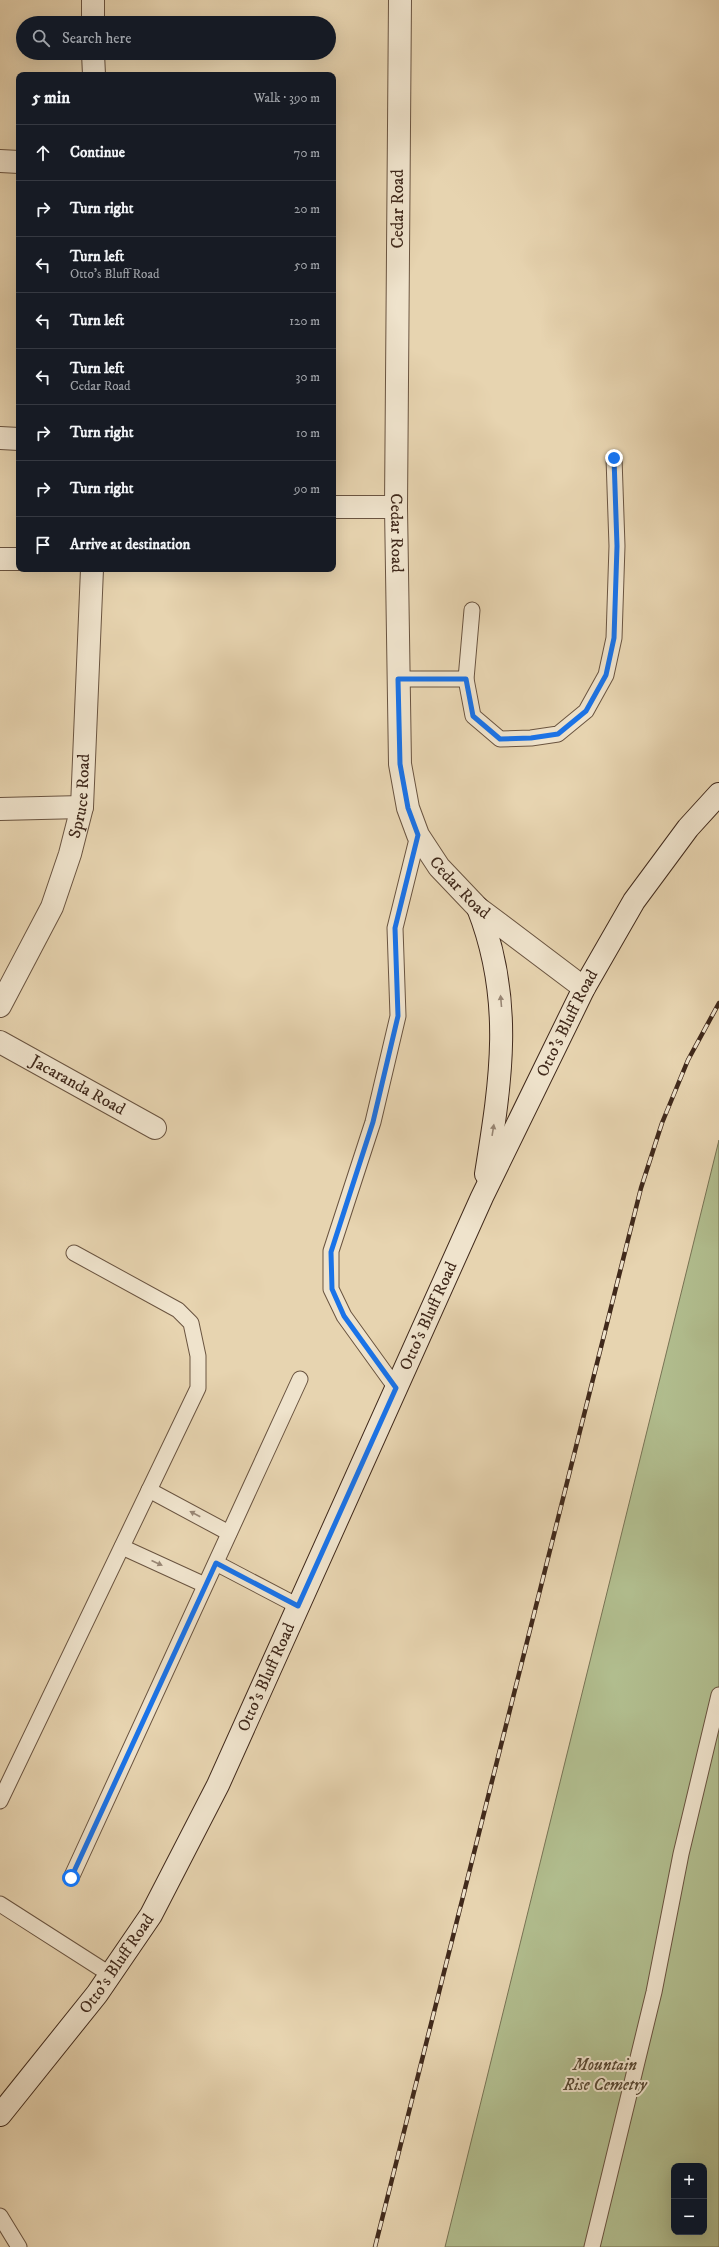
<!DOCTYPE html>
<html lang="en">
<head>
<meta charset="utf-8">
<style>
	body { margin:0; font-family:"IM FELL DW Pica",serif; background:#20242c; color:#f1f3f6 }
	.controls { position:absolute; right:12px; bottom:12px; display:grid; overflow:hidden; border-radius:8px; box-shadow:0 4px 16px #0002 }
	.controls button { width:36px; height:36px; display:grid; place-items:center; padding:0; border:0; border-bottom:1px solid #363941; background:#171b24; color:#f1f3f6; font:20px sans-serif }
	.stop { position:absolute; width:12px; height:12px; margin:-9px; border:3px solid #1a73e8; border-radius:50%; background:#fff }
	.stop.end { background:#1a73e8; border-color:#fff; box-shadow:0 1px 4px #0008 }
	.list { margin:0; padding:0; list-style:none }
	h2 { display:flex; justify-content:space-between; align-items:center; height:52px; margin:0; padding:0 16px; font-size:17px }
	h2 small { font-size:13px; font-weight:400; color:#9ea1a6 }
	.list li { display:grid; grid-template-columns:26px 1fr auto; gap:12px; align-items:center; box-sizing:border-box; height:56px; padding:0 16px; border-top:1px solid #363941 }
	.list b { display:block; font-size:15px; white-space:nowrap }
	.list p { margin:0; font-size:13px; white-space:nowrap; color:#9ea1a6 }
	.list em { font-size:13px; font-style:normal; color:#9ea1a6 }
	.icon { flex:none; width:22px; height:22px; fill:none; stroke:currentColor; stroke-width:2; stroke-linecap:round; stroke-linejoin:round }
	.map { position:relative; flex:none; width:719px; height:2247px; overflow:hidden }
	.search { position:absolute; background:#171b24; box-shadow:0 4px 16px #0002; left:16px; top:16px; width:320px; height:44px; display:flex; align-items:center; gap:10px; box-sizing:border-box; padding:0 14px; border-radius:22px; color:#9ea1a6; font-size:15px }
	.panel { position:absolute; background:#171b24; box-shadow:0 4px 16px #0002; left:16px; top:72px; width:320px; height:500px; border-radius:8px }
	.map>svg:first-child { display:block }
</style>
</head>
<body>
<div class="map">
<svg width="719" height="2247" viewBox="0 0 719 2247">
	<rect width="100%" height="100%" fill="#e7d4b0"/>
	<filter id="stains"><feTurbulence type="fractalNoise" baseFrequency=".005" numOctaves="4"/><feColorMatrix values="0 0 0 0 .2 0 0 0 0 .09 0 0 0 0 .02 0 0 0 .5 -.17"/></filter>
	<radialGradient id="worn" r=".72"><stop offset=".6" stop-color="#630" stop-opacity="0"/><stop offset="1" stop-color="#630" stop-opacity=".3"/></radialGradient>
	<!-- green -->
	<path fill="#b1bd8e" stroke="#787354" fill-rule="evenodd" d="M719,1140v1107h-274zM674,2166h30v66h-30z"/>
	<g fill="none" stroke-linecap="round" stroke-linejoin="round">
		<defs>
			<g id="lane">
				<path d="M472,610l-6,69 7,37 27,23 31,-1 27,-4 28,-23 20,-36 8,-37 3,-92 -3,-88"/>
				<path d="M398,679h68"/>
				<path d="M396,1388l-52,-72 -13,-27v-38l42,-129 25,-106 -3,-88 23,-93"/>
				<path d="M149,1490l80,43"/>
				<path d="M122,1547l83,38"/>
				<path d="M216,1563l82,43"/>
				<path d="M0,1801l198,-413v-32l-7,-33 -13,-13 -104,-57"/>
				<path d="M71,1878l229,-499"/>
				<path d="M0,1904l111,71"/>
				<path d="M0,2216l19,31"/>
				<path d="M592,2247l62,-255 27,-138 38,-159"/>
			</g>
			<g id="street">
				<path d="M93,0v23"/>
				<path id="s1" d="M400,0l-4,507 4,257 8,44 10,27 21,32 39,41 106,80"/>
				<path d="M93,53l1,22"/>
				<path d="M0,161l19,1"/>
				<path d="M0,438l19,1"/>
				<path d="M333,507h63"/>
				<path d="M0,559h19"/>
				<path d="M0,809l82,-2"/>
				<path id="s2" d="M0,1006l52,-99 18,-53 12,-47 10,-238"/>
				<path id="s3" d="M0,1042l155,86"/>
			</g>
			<g id="secondary">
				<path d="M478,908c36,92 23,172 8,266"/>
				<path id="s4" d="M0,2115l97,-121 54,-79 67,-130 264,-588 102,-209 50,-87 54,-73 31,-34"/>
			</g>
		</defs>
		<!-- lane casing -->
		<use href="#lane" stroke="#6a5440" stroke-width="17"/>
		<!-- street casing -->
		<use href="#street" stroke="#6a5440" stroke-width="24"/>
		<!-- secondary casing -->
		<use href="#secondary" stroke="#40291b" stroke-width="24"/>
		<!-- lane -->
		<use href="#lane" stroke="#efe3cc" stroke-width="15"/>
		<!-- street -->
		<use href="#street" stroke="#efe3cc" stroke-width="22"/>
		<!-- secondary -->
		<use href="#secondary" stroke="#efe3cc" stroke-width="22"/>
		<defs>
			<path id="rail" d="M375,2247l266,-1059 21,-65 26,-63 31,-57"/>
		</defs>
		<!-- rail casing -->
		<use href="#rail" stroke="#40291b" stroke-width="4.5"/>
		<!-- rail -->
		<use href="#rail" stroke="#efe3cc" stroke-width="3" stroke-dasharray="9" stroke-linecap="butt"/>
	</g>
	<!-- one-way arrows -->
	<defs><path id="oneway-solid" d="M-6-.8H1V-3.2L6.5 0L1 3.2V.8H-6Z"/></defs>
	<g fill="#988674">
		<use href="#oneway-solid" transform="translate(501 1001) rotate(-95)"/>
		<use href="#oneway-solid" transform="translate(493 1130) rotate(-81)"/>
		<use href="#oneway-solid" transform="translate(195 1514) rotate(-152)"/>
		<use href="#oneway-solid" transform="translate(157 1563) rotate(24)"/>
	</g>
	<g fill="none" stroke-linecap="round" stroke-linejoin="round">
		<!-- route -->
		<path stroke="#1a73e8" stroke-width="5" d="M71,1878l145,-315 82,43 98,-218 -52,-72 -12,-27 -1,-37 42,-130 25,-106 -3,-88 23,-93 -10,-27 -8,-44 -2,-85h68l7,37 27,23 31,-1 27,-4 28,-23 20,-36 8,-37 3,-92 -3,-88"/>
	</g>
	<g text-anchor="middle" dominant-baseline="central" stroke-width="4" stroke-linejoin="round" paint-order="stroke">
		<!-- street labels -->
		<g font-size="17" fill="#40291b" stroke="#efe3cc">
			<text transform="translate(398 209) rotate(-90)">Cedar Road</text>
			<text stroke="none"><textPath href="#s1" startOffset="533">Cedar Road</textPath></text>
			<text stroke="none"><textPath href="#s2" startOffset="227">Spruce Road</textPath></text>
			<text stroke="none"><textPath href="#s1" startOffset="905">Cedar Road</textPath></text>
			<text stroke="none"><textPath href="#s4" startOffset="1235">Otto's Bluff Road</textPath></text>
			<text stroke="none"><textPath href="#s3" startOffset="89">Jacaranda Road</textPath></text>
			<text stroke="none"><textPath href="#s4" startOffset="911">Otto's Bluff Road</textPath></text>
			<text stroke="none"><textPath href="#s4" startOffset="515">Otto's Bluff Road</textPath></text>
			<text stroke="none"><textPath href="#s4" startOffset="191">Otto's Bluff Road</textPath></text>
		</g>
		<!-- park labels -->
		<g font-size="17" font-style="italic" fill="#574732" stroke="#efe3cc">
			<text x="605" y="2065">Mountain<tspan x="605" dy="20">Rise Cemetry</tspan></text>
		</g>
	</g>
	<rect width="100%" height="100%" filter="url(#stains)"/>
	<rect width="100%" height="100%" fill="url(#worn)"/>
</svg>
<div class="controls">
<button>+</button>
<button>−</button>
</div>
<div class="stop" style="left:71px;top:1878px"></div>
<div class="stop end" style="left:614px;top:458px"></div>
<div class="search"><svg class="icon" aria-label="search" viewBox="0 0 24 24"><circle cx="10" cy="10" r="6"/><path d="M15 15l6 6"/></svg>Search here</div>
<section class="panel">
<h2>5 min<small>Walk · 390 m</small></h2>
<ul class="list">
<li><svg class="icon" aria-label="ahead" viewBox="0 0 24 24"><path d="M12 20V5M6 11l6-6 6 6"/></svg><div><b>Continue</b></div><em>70 m</em></li>
<li><svg class="icon" aria-label="right" viewBox="0 0 24 24"><path d="M7 20v-9h11M14 6l5 5-5 5"/></svg><div><b>Turn right</b></div><em>20 m</em></li>
<li><svg class="icon" aria-label="left" viewBox="0 0 24 24"><path d="M17 20v-9H6M10 6l-5 5 5 5"/></svg><div><b>Turn left</b><p>Otto's Bluff Road</p></div><em>50 m</em></li>
<li><svg class="icon" aria-label="left" viewBox="0 0 24 24"><path d="M17 20v-9H6M10 6l-5 5 5 5"/></svg><div><b>Turn left</b></div><em>120 m</em></li>
<li><svg class="icon" aria-label="left" viewBox="0 0 24 24"><path d="M17 20v-9H6M10 6l-5 5 5 5"/></svg><div><b>Turn left</b><p>Cedar Road</p></div><em>30 m</em></li>
<li><svg class="icon" aria-label="right" viewBox="0 0 24 24"><path d="M7 20v-9h11M14 6l5 5-5 5"/></svg><div><b>Turn right</b></div><em>10 m</em></li>
<li><svg class="icon" aria-label="right" viewBox="0 0 24 24"><path d="M7 20v-9h11M14 6l5 5-5 5"/></svg><div><b>Turn right</b></div><em>90 m</em></li>
<li><svg class="icon" aria-label="arrive" viewBox="0 0 24 24"><path d="M6 21V4h12l-3 4 3 4H6"/></svg><div><b>Arrive at destination</b></div></li>
</ul>
</section>
</div>
</body>
</html>
